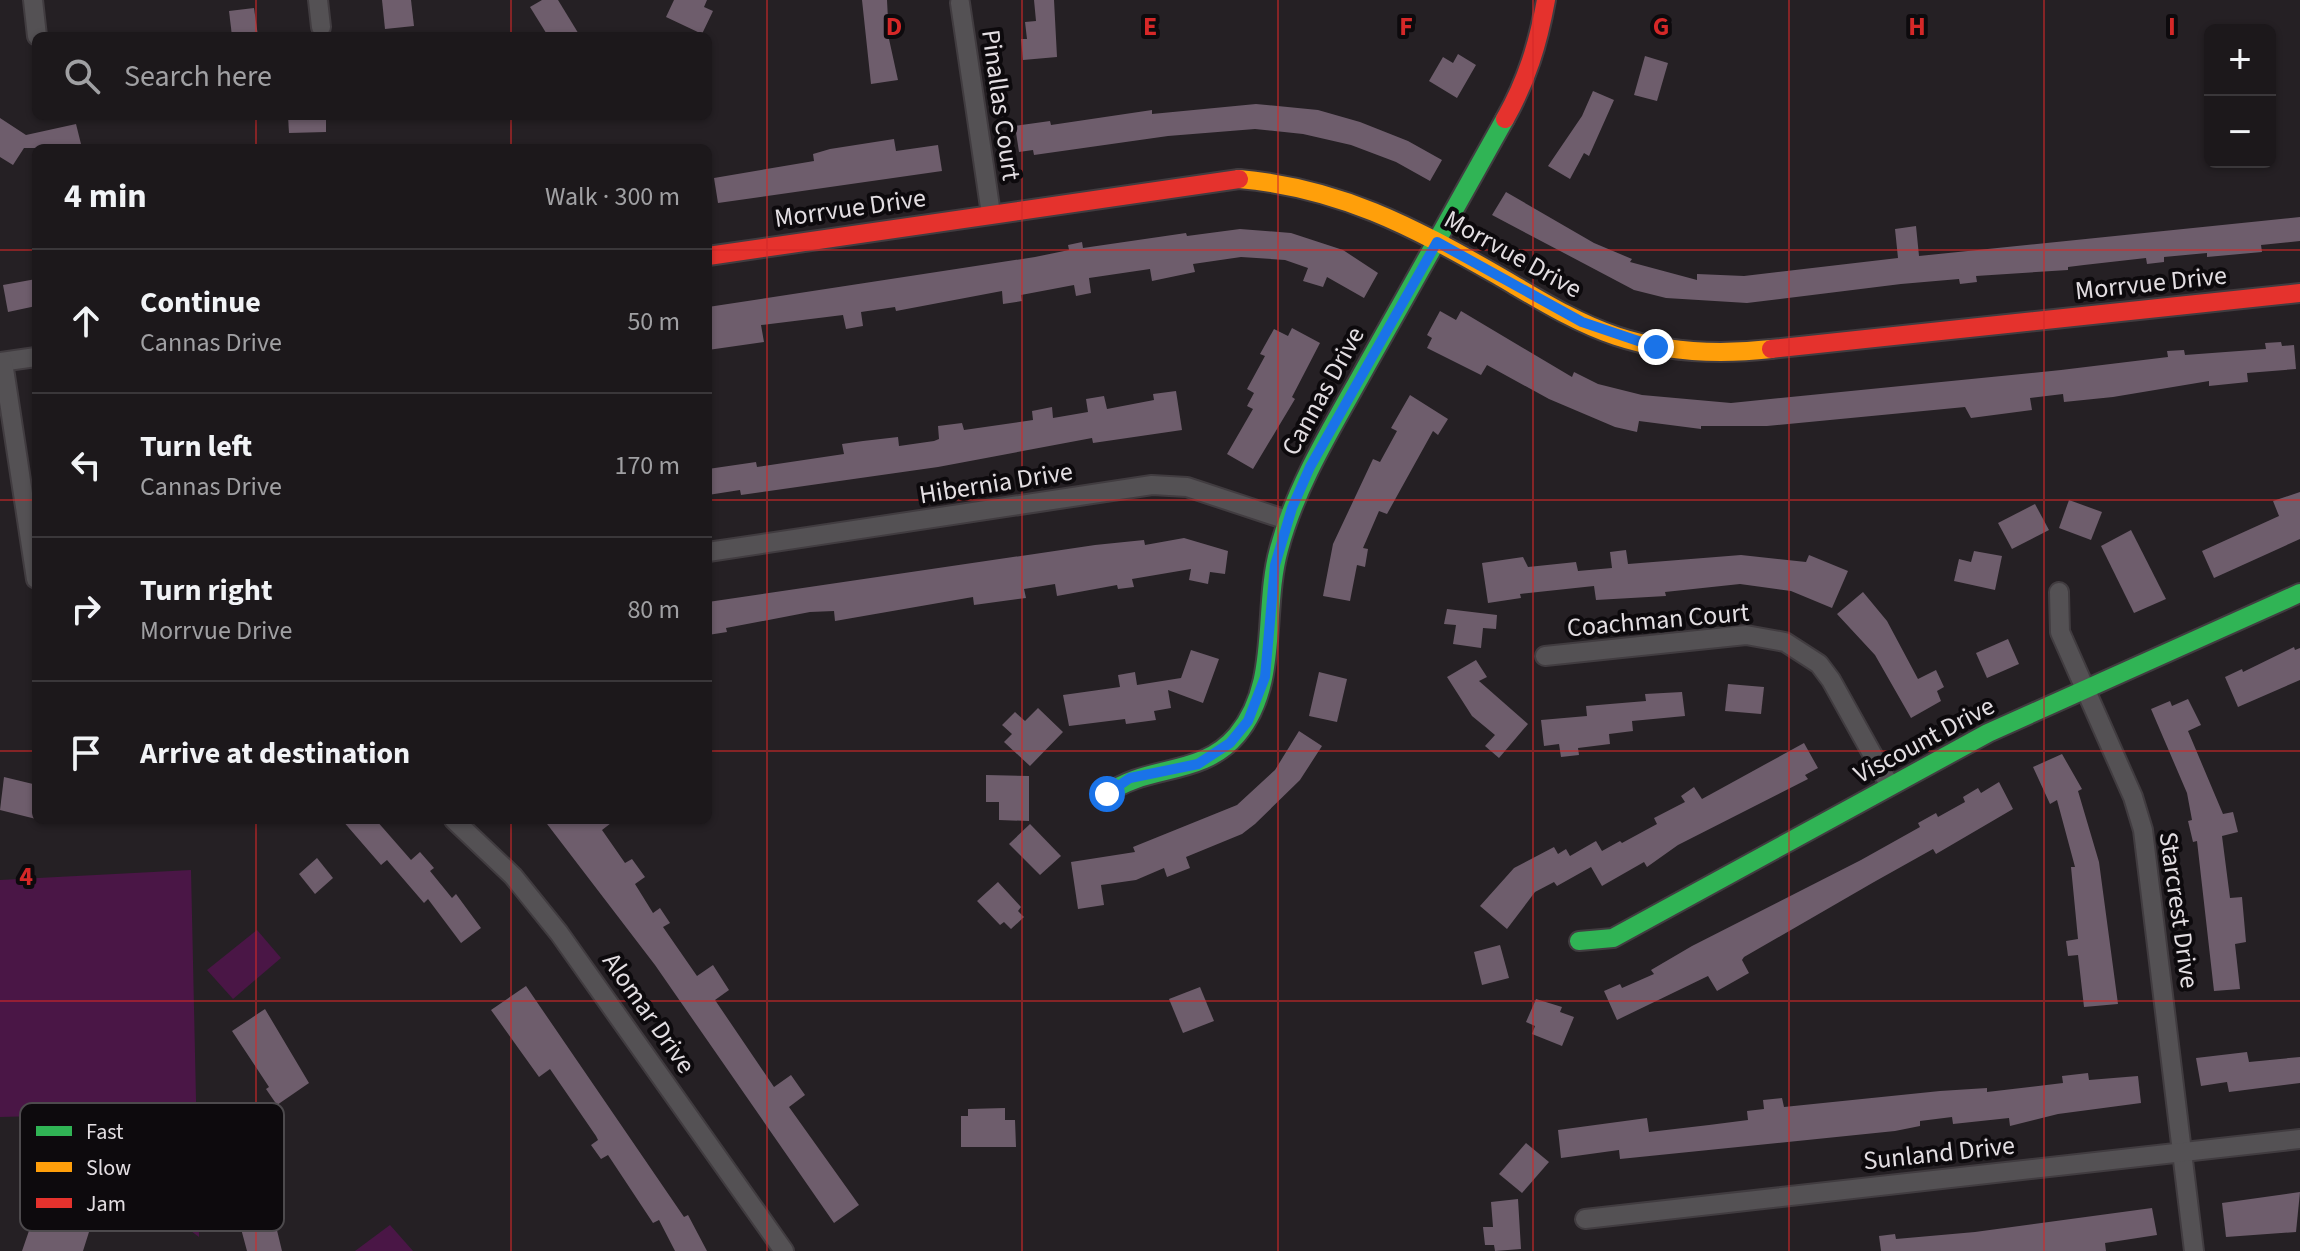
<!DOCTYPE html>
<html lang="en">
<head>
<meta charset="utf-8">
<style>
	body { margin:0; font-family:"Source Sans 3",sans-serif; background:#292528; color:#f1f3f6 }
	.controls { position:absolute; right:24px; top:24px; display:grid; overflow:hidden; border-radius:12px; box-shadow:0 2px 6px #0004 }
	.controls button { width:72px; height:72px; display:grid; place-items:center; padding:0; border:0; border-bottom:2px solid #3a373a; background:#1c181b; color:#f1f3f6; font:40px sans-serif }
	.stop { position:absolute; width:24px; height:24px; margin:-18px; border:6px solid #1a73e8; border-radius:50%; background:#fff }
	.stop.end { background:#1a73e8; border-color:#fff; box-shadow:0 2px 8px #0008 }
	.list { margin:0; padding:0; list-style:none }
	h2 { display:flex; justify-content:space-between; align-items:center; height:104px; margin:0; padding:0 32px; font-size:34px }
	h2 small { font-size:26px; font-weight:400; color:#a0a0a3 }
	.list li { display:grid; grid-template-columns:52px 1fr auto; gap:24px; align-items:center; box-sizing:border-box; height:144px; padding:0 32px; border-top:2px solid #3a373a }
	.list b { display:block; font-size:30px; white-space:nowrap }
	.list p { margin:0; font-size:26px; white-space:nowrap; color:#a0a0a3 }
	.list em { font-size:26px; font-style:normal; color:#a0a0a3 }
	.icon { flex:none; width:44px; height:44px; fill:none; stroke:currentColor; stroke-width:2; stroke-linecap:round; stroke-linejoin:round }
	.map { position:relative; flex:none; width:2300px; height:1251px; overflow:hidden }
	.search { position:absolute; background:#1c181b; box-shadow:0 2px 6px #0004; left:32px; top:32px; width:680px; height:88px; display:flex; align-items:center; gap:20px; box-sizing:border-box; padding:0 28px; border-radius:12px; color:#a0a0a3; font-size:30px }
	.panel { position:absolute; background:#1c181b; box-shadow:0 2px 6px #0004; left:32px; top:144px; width:680px; height:680px; border-radius:12px }
	.map>svg:first-child { display:block }
</style>
</head>
<body>
<div class="map">
<svg width="2300" height="1251" viewBox="0 0 2300 1251">
	<rect width="100%" height="100%" fill="#252024"/>
	<!-- green -->
	<g fill="#4a1646">
		<path d="M191,870l8,367 -161,-121 -38,1v-237z"/>
		<path d="M257,930l24,28 -48,41 -26,-29z"/>
		<path d="M390,1225l23,26h-58z"/>
	</g>
	<!-- building -->
	<g fill="#6e5d6c">
		<path d="M382,0h29l3,26 -29,3z"/>
		<path d="M542,0h16l22,36h-32l-18,-29z"/>
		<path d="M674,0h33l-3,7 9,4 -11,23 -36,-17z"/>
		<path d="M862,0h25l2,39 9,41 -27,4z"/>
		<path d="M1034,0h20l3,57 -34,3 -2,-21h6l-2,-17 11,-1z"/>
		<path d="M254,8l4,28h-26l-3,-25z"/>
		<path d="M1458,54l18,11 -19,33 -28,-17 14,-24 10,6z"/>
		<path d="M1645,56l23,7 -11,38 -23,-6z"/>
		<path d="M1593,91l21,9 -25,56 -5,-3 -14,26 -22,-13 34,-50z"/>
		<path d="M1256,104l62,6 42,12 48,19 34,19 -12,21 -34,-19 -45,-17 -48,-11 -48,-5 -87,7 -134,19 -1,-5 -14,2 -4,-26 35,-5 1,4 101,-15v4z"/>
		<path d="M288,116h38v16l-37,1z"/>
		<path d="M0,118l26,17 50,-11 6,24h-58l-11,17 -13,-8z"/>
		<path d="M894,139l2,12 42,-6 4,26 -224,32 -4,-25 100,-17 -1,-7 17,-5z"/>
		<path d="M1506,192l88,51 38,16 -2,3 67,18v-6l47,2 154,-18 -3,-29 21,-3 3,30 381,-39v24l-39,4 1,7 -55,5v-4l-43,4v5l-17,2 -1,-6 -62,7 -16,2v3l-92,6 1,6 -17,2 -1,-5 -58,5 -154,19 -81,-5 -32,-8 -142,-75z"/>
		<path d="M1240,229l51,4 52,17 35,23 -14,25 -37,-21 -4,10 -20,-6 5,-13 -23,-8 -44,-3 -48,7 2,8 -43,9 -2,-12 -61,9 2,15 -15,3 -2,-11 -53,10 1,6 -19,3 -1,-13 -106,20 -1,-4 -34,5 2,14 -17,3 -3,-14 -82,10 3,17 -56,8v-43l327,-50 34,-7 -1,-5 14,-3 1,6 103,-15 1,3z"/>
		<path d="M36,279v27l-28,6 -5,-27z"/>
		<path d="M1440,311l16,9 5,-9 111,66 2,-5 24,12 44,11 89,8 330,-33 107,-13 -1,-6 17,-1 1,5 81,-6 -1,-6 16,-1 1,4 12,-1 2,24 -49,4 1,9 -39,4v-5l-96,16 -49,5 -1,-8 -33,4 2,12 -61,8 -6,-11 -198,19h-66v3l-62,-8 -2,11 -22,-5 -66,-28 -62,-34 -6,10 -54,-27 5,-10 -5,-3z"/>
		<path d="M1292,328l28,15 -28,54 3,2 -42,70 -26,-15 26,-45 -6,-3 7,-13 -7,-4 18,-33 -5,-2 14,-25 14,7z"/>
		<path d="M1176,391l6,39 -89,13 -1,-5 -154,29 -197,28 -1,-5 -32,5v-26l48,-7 1,5 87,-13 -2,-10 21,-3 35,-4 1,9 35,-5 5,-2 -1,-13 24,-3 2,7 69,-10 -1,-9 20,-4 1,11 35,-6 -2,-13 18,-3 3,13 47,-9 -1,-6z"/>
		<path d="M1410,395l38,24 -10,16 -5,-4 -46,83 -8,-3 -16,37 5,1 -3,18 -8,-2 -7,36 -27,-5 10,-52 40,-85 7,3 17,-31 -6,-3z"/>
		<path d="M2300,492v47l-86,39 -12,-27 77,-35 -6,-15z"/>
		<path d="M2069,500l33,12 -11,28 -32,-12z"/>
		<path d="M2035,504l14,26 -37,19 -14,-26z"/>
		<path d="M2131,530l35,69 -32,14 -33,-67z"/>
		<path d="M1184,538l44,13 -3,23 -15,-2 -2,12 -19,-4 2,-11 -59,10 2,8 -16,2 -1,-4 -60,11 -2,-12 -31,5 2,9 -52,7 -1,-8 -138,24 -1,-10 -24,1 -84,16 1,4 -19,3v-33l387,-57 49,-5 1,5z"/>
		<path d="M1626,550l2,14 113,-9 65,7 3,-7 39,16 -16,37 -41,-17 -51,-7 -75,8 1,4 -70,4 -2,-14 -74,8 1,4 -33,5 -6,-40 41,-6 5,10 48,-5 2,9 34,-3 -2,-16z"/>
		<path d="M1974,551l28,5 -7,34 -41,-9 5,-22 12,3z"/>
		<path d="M1863,592l24,29 31,58 18,-9 8,17 -7,4 4,10 -30,17 -36,-63 -38,-41z"/>
		<path d="M1447,609l50,6 -1,14 -13,-1 -2,20 -28,-4 3,-19 -12,-1z"/>
		<path d="M2008,639l11,25 -32,14 -11,-25z"/>
		<path d="M2294,647l1,3 5,-2v32l-62,27 -13,-30 17,-8 1,3z"/>
		<path d="M1191,650l28,9 -16,44 -35,-13 3,18 -17,3 2,9 -30,4 -1,-5 -56,7 -6,-31 57,-8 -2,-12 17,-3 2,13 44,-7z"/>
		<path d="M1476,660l11,17 -8,4 49,43 -29,34 -14,-12 10,-11 -23,-19 -25,-39z"/>
		<path d="M1319,672l28,7 -10,43 -28,-6z"/>
		<path d="M1728,684l36,3 -3,27 -36,-3z"/>
		<path d="M1682,692l3,24 -53,5 1,10 -24,3 1,10 -32,4 1,7 -18,2 -2,-13 -15,2 -3,-26 46,-4 -1,-10 60,-5 -1,-7z"/>
		<path d="M2188,699l13,26 -13,6 35,83 10,-2 5,20 -16,4 8,62 12,-1 4,45 -11,2 5,45 -26,2 -17,-150 -4,1 -5,-21 4,-1 -5,-27 -36,-84 19,-8 2,5z"/>
		<path d="M1038,708l25,24 -33,34 -26,-24 8,-8 -10,-9 13,-13 10,9z"/>
		<path d="M1299,731l23,15 -22,34 -45,44 -13,10 -56,23 4,11 -23,9 -3,-9 -28,12 -35,5 3,20 -26,4 -7,-47 64,-10 -2,-5 104,-42 38,-35z"/>
		<path d="M1804,743l14,25 -13,7 3,4 -130,66 -31,22 -3,-5 -42,24 -11,-19 -34,19 -3,-4 -19,10 -28,37 -27,-23 34,-38 40,-21 4,7 8,-5 4,7 26,-15 6,10 18,-10 2,2 35,-19 -3,-6 31,-16 -4,-6 13,-9 8,12z"/>
		<path d="M2062,754l20,35 -4,2 21,71 19,142 -34,3 -6,-52 -10,1 -2,-15 12,-2 -7,-72h4l-18,-67 -7,4 -17,-37z"/>
		<path d="M986,775l43,1v45l-30,-1v-18h-13z"/>
		<path d="M4,777l29,7 3,35 -36,-9z"/>
		<path d="M1999,782l14,27 -77,45 -3,-5 -59,33 -130,75 -2,3 7,13 -32,18 -9,-15 -91,44 -13,-29 16,-7 2,4 32,-14 -3,-4 41,-24 169,-86 59,-33 -2,-4 18,-10 2,4 27,-15 -2,-5 15,-9 3,5z"/>
		<path d="M342,820h34l35,40 9,-8 14,16 -4,3 22,27 4,-4 25,34 -20,15 -33,-44 -4,4 -37,-43 -6,5z"/>
		<path d="M544,820h71l-13,10 23,33 7,-4 13,18 -10,7 18,29 7,-5 10,15 -7,4 34,49 16,-11 16,25 -14,10 59,87 17,-12 14,20 -16,12 70,98 -25,18 -179,-258z"/>
		<path d="M1030,824l31,32 -21,19 -31,-31z"/>
		<path d="M317,858l16,20 -18,16 -16,-20z"/>
		<path d="M998,882l23,25 -3,4 6,6 -13,12 -7,-7 -4,3 -23,-24z"/>
		<path d="M1500,945l9,33 -27,7 -8,-33z"/>
		<path d="M526,986l158,231 4,-2 19,36h-32l-16,-31 -6,3 -45,-68 -7,4 -10,-14 7,-5 -2,-4 -46,-67 -11,8 -48,-67z"/>
		<path d="M1200,987l14,34 -31,12 -14,-34z"/>
		<path d="M1536,999l26,8 -2,5 14,5 -12,29 -30,-12 3,-8 -9,-4z"/>
		<path d="M265,1009l44,74 -32,22 -11,-16 3,-2 -37,-56z"/>
		<path d="M2247,1052l2,10 51,-5v26l-71,9 -2,-10 -26,4 -5,-28z"/>
		<path d="M2088,1073l1,7 49,-4 3,27 -83,11 -48,12 -1,-8 -56,6 -1,-7 -32,4v5l-25,5 -275,28 -1,-9 -58,8 -3,-28 89,-12 2,14 60,-7 39,-5 -1,-9 17,-2 -1,-9 19,-2 2,9 156,-16 47,-3v4l76,-9 -1,-7z"/>
		<path d="M1005,1108v12h10l1,27h-55v-31h7v-7z"/>
		<path d="M1526,1143l23,19 -27,31 -23,-19z"/>
		<path d="M2300,1192l-4,40 -70,5 -4,-34z"/>
		<path d="M269,1197l13,54h-35l-11,-41 8,-2 -1,-4z"/>
		<path d="M1518,1199l3,50 -26,2 -1,-6h-9l-2,-18h10l-2,-25z"/>
		<path d="M28,1203l32,11 -2,7 31,11 -6,19h-61l10,-29 -10,-3z"/>
		<path d="M2152,1208l5,27 -52,8 1,8h-225l-2,-15 16,-2 1,5 79,-7z"/>
	</g>
	<g fill="none" stroke-linecap="round" stroke-linejoin="round">
		<defs>
			<g id="street">
				<path d="M33,0l4,36"/>
				<path d="M318,0l3,27"/>
				<path d="M960,3l31,211"/>
				<path d="M0,362l36,-5"/>
				<path d="M3,362l33,217"/>
				<path d="M708,552l444,-67 35,2 100,33"/>
				<path d="M2059,592l1,40 73,165 10,33 51,421"/>
				<path d="M1545,656l201,-21 39,7 34,22 12,16 59,106"/>
				<path d="M454,820l59,56 46,57 225,318"/>
				<path d="M1585,1219l715,-80"/>
			</g>
			<g id="fast">
				<path d="M1107,794c40,-30 95,-17 130,-59 43,-51 25,-125 42,-186 18,-67 56,-126 89,-186 46,-81 91,-162 137,-244"/>
				<path d="M1579,941l34,-3 375,-205 312,-140"/>
			</g>
			<path id="slow" d="M1239,179c101,9 172,47 258,96 38,22 77,47 119,61 51,17 102,19 155,13"/>
			<g id="jam">
				<path d="M1505,119c22,-39 33,-75 41,-119"/>
				<path d="M708,256l531,-77"/>
				<path d="M1771,349l529,-56"/>
			</g>
		</defs>
		<!-- street casing -->
		<use href="#street" stroke="#413c40" stroke-width="22"/>
		<!-- fast casing -->
		<use href="#fast" stroke="#413c40" stroke-width="22"/>
		<!-- slow casing -->
		<use href="#slow" stroke="#413c40" stroke-width="22"/>
		<!-- jam casing -->
		<use href="#jam" stroke="#413c40" stroke-width="22"/>
		<!-- street -->
		<use href="#street" stroke="#545154" stroke-width="18"/>
		<!-- fast -->
		<use href="#fast" stroke="#30b455" stroke-width="18"/>
		<!-- slow -->
		<use href="#slow" stroke="#ff9f0a" stroke-width="18"/>
		<!-- jam -->
		<use href="#jam" stroke="#e5322d" stroke-width="18"/>
	</g>
	<g fill="none" stroke-linecap="round" stroke-linejoin="round">
		<!-- route -->
		<path stroke="#1a73e8" stroke-width="10" d="M1107,794l23,-16 68,-14 32,-21 18,-22 17,-44 10,-112 17,-57 18,-41 127,-225 145,80 74,25"/>
	</g>
	<!-- grid -->
	<path fill="none" stroke="#d62828" stroke-width="2" stroke-opacity="0.55" d="M256,0v36M511,0v36M767,0v1251M1022,0v1251M1278,0v1251M1533,0v1251M1789,0v1251M2044,0v1251M256,116v32M511,116v32M0,250h36M708,250h1592M0,500h36M708,500h1592M0,751h36M708,751h1592M256,820v431M511,820v431M0,1001h2300"/>
	<g text-anchor="middle" dominant-baseline="central" stroke-width="8" stroke-linejoin="round" paint-order="stroke">
		<!-- street labels -->
		<g font-size="26" fill="#e3dee2" stroke="#0d0a0d">
			<text transform="translate(1001 105) rotate(82)">Pinallas Court</text>
			<text transform="translate(850 208) rotate(-8)">Morrvue Drive</text>
			<text transform="translate(1513 254) rotate(29)">Morrvue Drive</text>
			<text transform="translate(2151 283) rotate(-6)">Morrvue Drive</text>
			<text transform="translate(1323 391) rotate(-61)">Cannas Drive</text>
			<text transform="translate(996 483) rotate(-9)">Hibernia Drive</text>
			<text transform="translate(1658 620) rotate(-5)">Coachman Court</text>
			<text transform="translate(1924 740) rotate(-28)">Viscount Drive</text>
			<text transform="translate(2179 910) rotate(82)">Starcrest Drive</text>
			<text transform="translate(649 1013) rotate(55)">Alomar Drive</text>
			<text transform="translate(1939 1153) rotate(-6)">Sunland Drive</text>
		</g>
	</g>
	<!-- legend -->
	<rect x="20" y="1103" width="264" height="128" rx="12" fill="#0d0a0d" stroke="#4d4a4d" stroke-width="2"/>
	<rect x="36" y="1126" width="36" height="10" fill="#30b455"/>
	<rect x="36" y="1162" width="36" height="10" fill="#ff9f0a"/>
	<rect x="36" y="1198" width="36" height="10" fill="#e5322d"/>
	<g font-size="22" fill="#e3dee2">
		<text x="86" y="1139">Fast</text>
		<text x="86" y="1175">Slow</text>
		<text x="86" y="1211">Jam</text>
	</g>
	<g font-size="26" text-anchor="middle" font-weight="bold" fill="#d62828" stroke="#0d0a0d" stroke-width="8" stroke-linejoin="round" paint-order="stroke">
		<text x="894" y="35">D</text>
		<text x="1150" y="35">E</text>
		<text x="1406" y="35">F</text>
		<text x="1661" y="35">G</text>
		<text x="1917" y="35">H</text>
		<text x="2172" y="35">I</text>
		<text x="26" y="885">4</text>
	</g>
</svg>
<div class="controls">
<button>+</button>
<button>−</button>
</div>
<div class="stop" style="left:1107px;top:794px"></div>
<div class="stop end" style="left:1656px;top:347px"></div>
<div class="search"><svg class="icon" aria-label="search" viewBox="0 0 24 24"><circle cx="10" cy="10" r="6"/><path d="M15 15l6 6"/></svg>Search here</div>
<section class="panel">
<h2>4 min<small>Walk · 300 m</small></h2>
<ul class="list">
<li><svg class="icon" aria-label="ahead" viewBox="0 0 24 24"><path d="M12 20V5M6 11l6-6 6 6"/></svg><div><b>Continue</b><p>Cannas Drive</p></div><em>50 m</em></li>
<li><svg class="icon" aria-label="left" viewBox="0 0 24 24"><path d="M17 20v-9H6M10 6l-5 5 5 5"/></svg><div><b>Turn left</b><p>Cannas Drive</p></div><em>170 m</em></li>
<li><svg class="icon" aria-label="right" viewBox="0 0 24 24"><path d="M7 20v-9h11M14 6l5 5-5 5"/></svg><div><b>Turn right</b><p>Morrvue Drive</p></div><em>80 m</em></li>
<li><svg class="icon" aria-label="arrive" viewBox="0 0 24 24"><path d="M6 21V4h12l-3 4 3 4H6"/></svg><div><b>Arrive at destination</b></div></li>
</ul>
</section>
</div>
</body>
</html>
